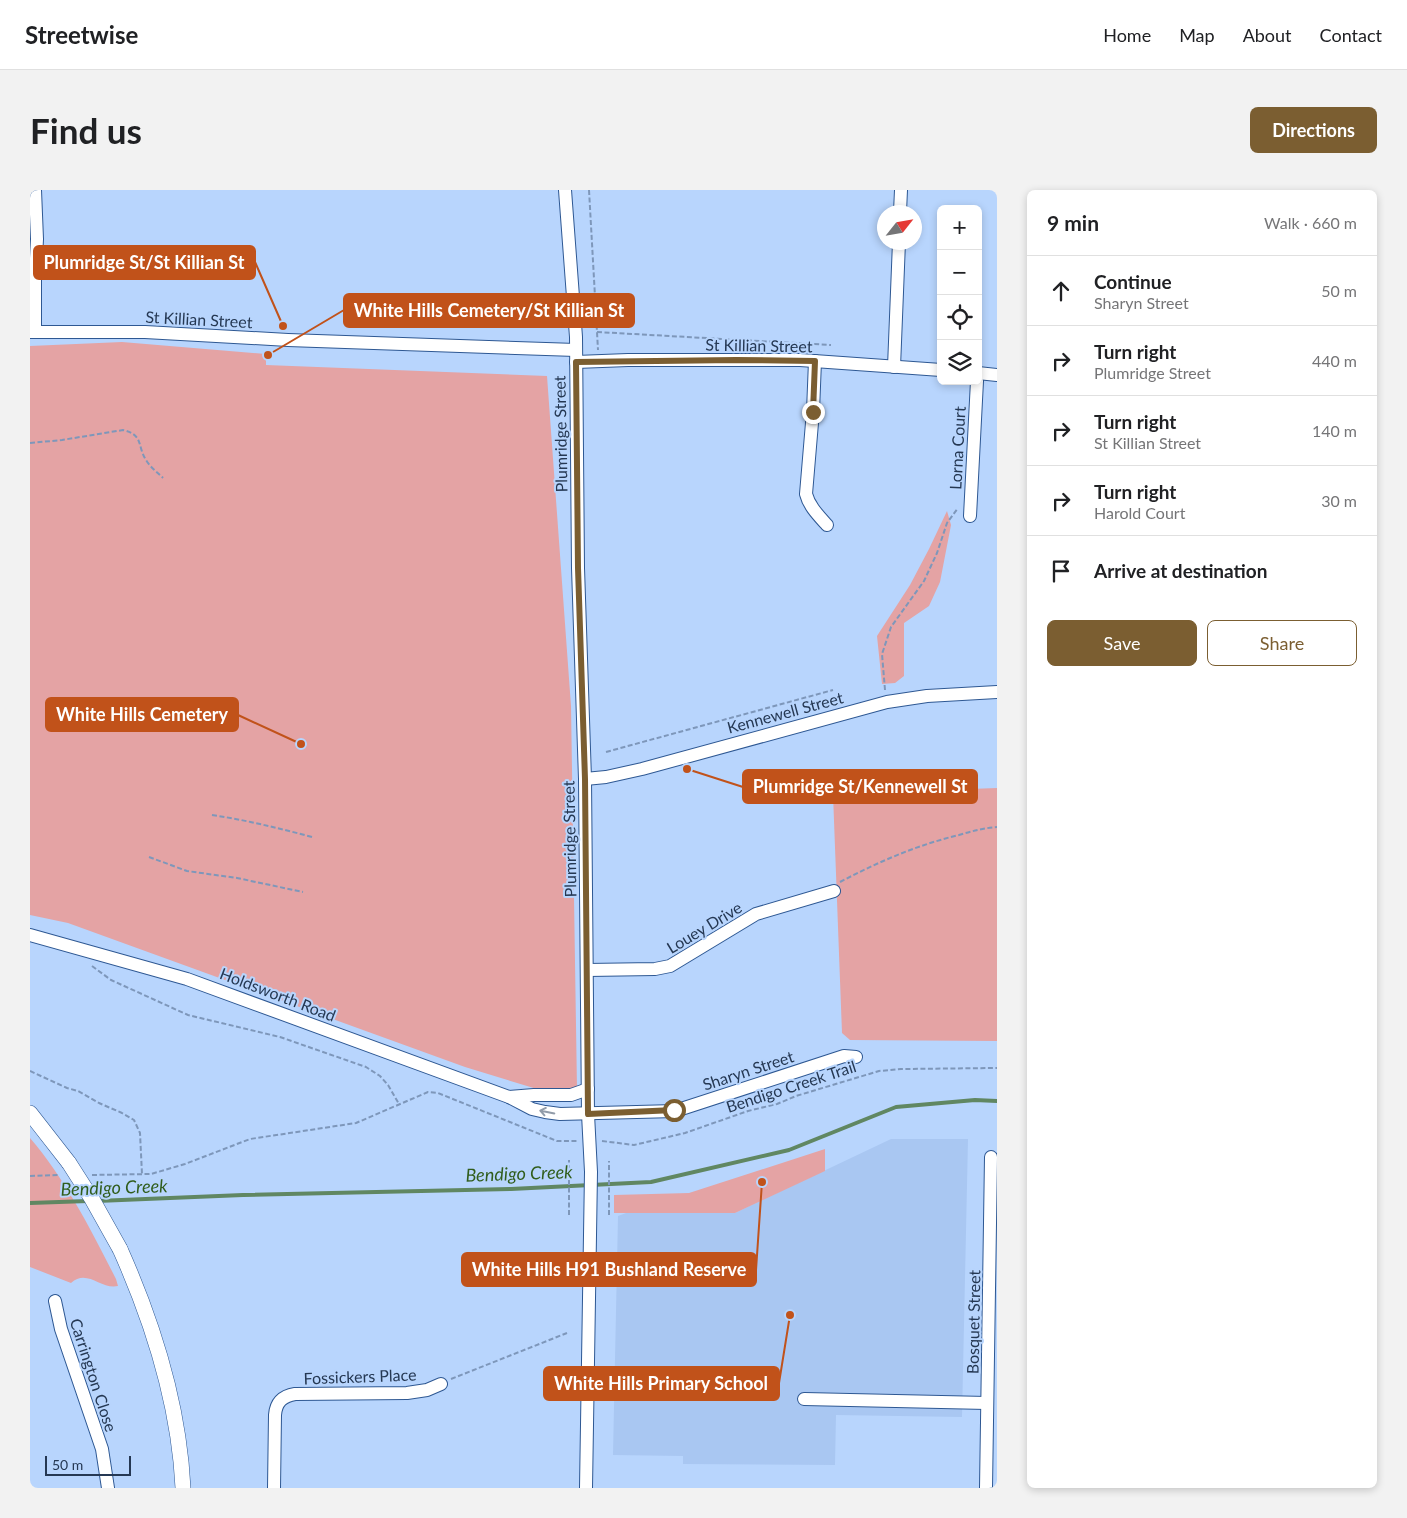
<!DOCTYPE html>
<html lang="en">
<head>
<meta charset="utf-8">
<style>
	body { margin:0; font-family:Lato,sans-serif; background:#f2f2f2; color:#202124 }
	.controls { position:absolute; right:15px; top:15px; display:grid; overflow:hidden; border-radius:8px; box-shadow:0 2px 8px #0003 }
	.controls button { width:45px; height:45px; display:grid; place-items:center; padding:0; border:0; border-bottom:1px solid #e0e0e0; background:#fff; color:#202124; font:25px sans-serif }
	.compass { position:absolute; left:847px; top:15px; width:45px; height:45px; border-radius:50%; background:#fff; box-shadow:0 2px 8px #0003; rotate:59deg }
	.scale { position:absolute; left:15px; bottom:12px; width:86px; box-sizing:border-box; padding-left:5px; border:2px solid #253853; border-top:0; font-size:14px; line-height:18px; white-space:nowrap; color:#253853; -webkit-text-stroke:4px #b8d5fd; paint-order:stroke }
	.stop { position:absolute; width:15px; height:15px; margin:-11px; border:4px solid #7b5e31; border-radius:50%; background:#fff }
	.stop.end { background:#7b5e31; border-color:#fff; box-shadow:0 1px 5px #0008 }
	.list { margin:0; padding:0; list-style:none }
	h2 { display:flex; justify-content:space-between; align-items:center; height:65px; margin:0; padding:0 20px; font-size:21px }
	h2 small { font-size:16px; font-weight:400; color:#757577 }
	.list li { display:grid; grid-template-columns:32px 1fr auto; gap:15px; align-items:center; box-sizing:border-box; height:70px; padding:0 20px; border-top:1px solid #e0e0e0 }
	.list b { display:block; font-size:19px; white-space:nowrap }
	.list p { margin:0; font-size:16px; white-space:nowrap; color:#757577 }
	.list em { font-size:16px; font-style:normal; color:#757577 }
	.actions { display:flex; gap:10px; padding:15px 20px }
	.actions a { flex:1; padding:11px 0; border:1px solid #7b5e31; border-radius:8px; text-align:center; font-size:18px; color:#7b5e31 }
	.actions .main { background:#7b5e31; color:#fff }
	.icon { flex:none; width:28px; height:28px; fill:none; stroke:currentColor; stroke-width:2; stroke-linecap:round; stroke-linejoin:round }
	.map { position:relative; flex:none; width:967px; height:1298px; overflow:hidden; border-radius:8px }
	header { display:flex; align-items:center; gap:30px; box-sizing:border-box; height:70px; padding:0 25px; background:#fff; border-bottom:1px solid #e0e0e0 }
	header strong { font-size:24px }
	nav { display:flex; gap:28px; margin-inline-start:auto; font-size:18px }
	.intro { display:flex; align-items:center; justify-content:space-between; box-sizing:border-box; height:120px; padding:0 30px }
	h1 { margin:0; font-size:35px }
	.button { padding:12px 22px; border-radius:8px; background:#7b5e31; color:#fff; font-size:18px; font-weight:700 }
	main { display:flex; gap:30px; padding:0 30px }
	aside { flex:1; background:#fff; border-radius:8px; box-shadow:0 2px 8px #0003 }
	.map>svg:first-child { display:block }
</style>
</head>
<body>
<header>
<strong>Streetwise</strong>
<nav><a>Home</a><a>Map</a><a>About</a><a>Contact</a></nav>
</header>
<div class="intro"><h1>Find us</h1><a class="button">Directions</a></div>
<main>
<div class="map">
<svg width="967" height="1298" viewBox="0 0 967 1298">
	<rect width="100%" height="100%" fill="#b8d5fd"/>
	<!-- built -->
	<path fill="#a9c7f2" d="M861,949h77l-6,278 -126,-2 -1,50 -152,-1v-8l-70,-1 5,-239 19,-7 98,4z"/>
	<!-- green -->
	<g fill="#e4a3a4">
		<path d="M92,152l144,12v11l281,11 24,330 6,383h-40l-72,-22 -397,-144 -38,-8v-569z"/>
		<path d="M917,321l4,14 -11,57 -11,24 -25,17v53l-9,7 -13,1 -5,-48 33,-51 19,-36z"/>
		<path d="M967,598v253l-147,-1 -8,-7 -9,-239z"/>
		<path d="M0,948c36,42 61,92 86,141l2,7c-17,4 -31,-18 -47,-3l-41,-16z"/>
		<path d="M795,959v22l-90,42h-121v-18l75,-2z"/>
	</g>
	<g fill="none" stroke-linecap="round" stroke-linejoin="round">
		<!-- stream -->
		<g stroke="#608762" stroke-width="4">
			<path d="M67,1011l146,-6 268,-6 140,-7 138,-32 107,-43 79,-7 22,1"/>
			<path d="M0,1013l58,-2"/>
		</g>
		<defs>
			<g id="minor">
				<path d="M5,0l2,49 -2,39v54"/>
				<path d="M535,0l11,147 2,231 7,211 3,335 3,58 -5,316"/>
				<path d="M870,22l1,-22"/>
				<path d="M0,142h115l143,8 288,10"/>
				<path d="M785,171l-2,50 -7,83c3,12 12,21 21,31"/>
				<path d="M546,172l52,-2h172l141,10"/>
				<path d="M864,177l5,-125"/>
				<path d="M948,183l19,2"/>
				<path d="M940,326l7,-135"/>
				<path d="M555,589l21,-2 36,-8 245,-67 40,-6 70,-4"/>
				<path d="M0,745l157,44 322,118 23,12 13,3 15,2 115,-3 169,-55 12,1"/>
				<path d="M557,780l68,-1 15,-3 86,-52 78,-23"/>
				<path d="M479,907l25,-2h37l17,-6"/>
				<path d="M25,1111l6,28 41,120 6,39"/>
				<path d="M774,1209l183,4"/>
				<path d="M244,1298l1,-73c1,-13 8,-19 20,-21l112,-1 20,-3 14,-6"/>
				<path d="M956,1298l5,-331"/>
			</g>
			<g id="major">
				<path d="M0,923l39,50"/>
				<path d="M90,1059c34,76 59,156 63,239"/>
			</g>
		</defs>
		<!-- minor casing -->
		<use href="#minor" stroke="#2e5893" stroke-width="14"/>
		<!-- major casing -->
		<use href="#major" stroke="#2e5893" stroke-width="16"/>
		<!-- path -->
		<g stroke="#7e97ba" stroke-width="2" stroke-dasharray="5 2.5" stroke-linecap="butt">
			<path d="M559,0l9,160"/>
			<path d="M567,142l234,13"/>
			<path d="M0,253l32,-3 61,-10c21,5 14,16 23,30 4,7 11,12 17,18"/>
			<path d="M855,500l-3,-36 9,-27 33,-46 13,-28 10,-30 11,-15"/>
			<path d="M576,562l227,-62"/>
			<path d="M182,625c34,5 66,13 100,22"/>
			<path d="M119,667l38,14 50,7 66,14"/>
			<path d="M810,692c38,-20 77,-37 119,-47 13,-4 25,-7 38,-8"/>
			<path d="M62,776l19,14 77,35 92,22 86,30 14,9 8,9 11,19"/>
			<path d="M0,881l37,17 11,3 21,12 23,10 12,7 6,13 2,41"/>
			<path d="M572,951l32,4 51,-12 63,-22 29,-7 19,-8 83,-25 22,-2 96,-1"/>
			<path d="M62,985l59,-1 34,-10 65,-25 106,-16 72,-31 10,1 119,48h20"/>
			<path d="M0,986l30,-1"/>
			<path d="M539,1025v-55"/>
			<path d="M579,1025v-54"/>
			<path d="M421,1189l116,-46"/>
		</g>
		<!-- minor -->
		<use href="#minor" stroke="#fff" stroke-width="12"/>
		<!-- major -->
		<use href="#major" stroke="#fff" stroke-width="15"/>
		<defs>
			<path id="major-bridge" d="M39,973l23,36 28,50"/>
		</defs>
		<!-- major-bridge casing -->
		<use href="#major-bridge" stroke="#2e5893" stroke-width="16" stroke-linecap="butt"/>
		<!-- major-bridge -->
		<use href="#major-bridge" stroke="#fff" stroke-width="15"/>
	</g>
	<!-- one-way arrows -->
	<defs><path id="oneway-shaft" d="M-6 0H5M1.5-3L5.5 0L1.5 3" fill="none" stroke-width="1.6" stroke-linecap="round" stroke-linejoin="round" transform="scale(1.25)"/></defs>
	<use stroke="#929ca9" href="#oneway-shaft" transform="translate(517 922) rotate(-169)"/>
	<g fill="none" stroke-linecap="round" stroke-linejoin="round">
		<!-- route -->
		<path stroke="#7b5e31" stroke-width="6" d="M644,920l-86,4 -3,-335 -7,-211 -2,-206 160,-2 79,1 -2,51"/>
	</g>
	<g text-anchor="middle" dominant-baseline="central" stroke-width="4" stroke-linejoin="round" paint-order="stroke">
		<!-- street labels -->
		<g font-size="16" fill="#253853" stroke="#b8d5fd">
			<text transform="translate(169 129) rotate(3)">St Killian Street</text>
			<text transform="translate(729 155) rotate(1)">St Killian Street</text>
			<text transform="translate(530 244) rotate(-91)">Plumridge Street</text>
			<text transform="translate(927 258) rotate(-87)">Lorna Court</text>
			<text transform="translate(755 522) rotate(-15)">Kennewell Street</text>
			<text transform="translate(539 649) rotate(-91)">Plumridge Street</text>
			<text transform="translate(674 737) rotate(-31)">Louey Drive</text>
			<text transform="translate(248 804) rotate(21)">Holdsworth Road</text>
			<text transform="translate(718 880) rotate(-18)">Sharyn Street</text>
			<text transform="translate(761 896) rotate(-18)">Bendigo Creek Trail</text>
			<text transform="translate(943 1132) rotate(-89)">Bosquet Street</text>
			<text transform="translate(64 1185) rotate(72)">Carrington Close</text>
			<text transform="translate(330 1186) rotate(-2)">Fossickers Place</text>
		</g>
		<!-- water labels -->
		<g font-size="18" font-style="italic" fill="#305d1c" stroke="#b8d5fd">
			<text transform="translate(489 983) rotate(-2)">Bendigo Creek</text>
			<text transform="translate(84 997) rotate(-2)">Bendigo Creek</text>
		</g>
	</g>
	<!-- callouts -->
	<path fill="none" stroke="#c1521a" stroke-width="2" d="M253 136L225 72M238 165L314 120M271 554L208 525M657 579L713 597M732 992L726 1080M760 1125L749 1193"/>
	<g fill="#c1521a" stroke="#b8d5fd" stroke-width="2">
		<circle cx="253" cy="136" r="5"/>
		<circle cx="238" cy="165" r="5"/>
		<circle cx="271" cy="554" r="5"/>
		<circle cx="657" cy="579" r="5"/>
		<circle cx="732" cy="992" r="5"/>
		<circle cx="760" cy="1125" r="5"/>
	</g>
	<g fill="#c1521a" stroke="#c1521a" stroke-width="2">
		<rect x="4" y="56" width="221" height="33" rx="5"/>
		<rect x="314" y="104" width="290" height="33" rx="5"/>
		<rect x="16" y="508" width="192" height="33" rx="5"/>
		<rect x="713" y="580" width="234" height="33" rx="5"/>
		<rect x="432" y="1063" width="294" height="33" rx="5"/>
		<rect x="514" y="1177" width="235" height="33" rx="5"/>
	</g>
	<g font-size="18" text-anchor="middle" font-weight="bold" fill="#fff">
		<text x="114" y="79">Plumridge St/St Killian St</text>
		<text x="459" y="127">White Hills Cemetery/St Killian St</text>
		<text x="112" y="531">White Hills Cemetery</text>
		<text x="830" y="603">Plumridge St/Kennewell St</text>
		<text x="579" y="1086">White Hills H91 Bushland Reserve</text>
		<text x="631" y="1200">White Hills Primary School</text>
	</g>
</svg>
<div class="controls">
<button>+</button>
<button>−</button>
<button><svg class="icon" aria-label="locate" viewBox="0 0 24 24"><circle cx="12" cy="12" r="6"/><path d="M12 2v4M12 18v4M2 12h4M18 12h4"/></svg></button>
<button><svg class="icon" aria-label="layers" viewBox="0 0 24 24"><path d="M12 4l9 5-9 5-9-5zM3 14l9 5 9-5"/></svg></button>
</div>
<svg class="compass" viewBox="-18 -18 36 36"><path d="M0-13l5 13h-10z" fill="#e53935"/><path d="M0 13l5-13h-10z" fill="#757577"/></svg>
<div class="scale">50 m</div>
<div class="stop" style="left:644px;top:920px"></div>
<div class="stop end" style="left:783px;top:222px"></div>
</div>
<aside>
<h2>9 min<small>Walk · 660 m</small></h2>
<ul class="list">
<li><svg class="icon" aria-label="ahead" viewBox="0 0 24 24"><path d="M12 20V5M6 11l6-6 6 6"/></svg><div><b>Continue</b><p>Sharyn Street</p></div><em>50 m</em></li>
<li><svg class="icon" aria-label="right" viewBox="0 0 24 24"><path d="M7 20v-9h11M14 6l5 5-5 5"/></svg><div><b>Turn right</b><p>Plumridge Street</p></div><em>440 m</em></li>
<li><svg class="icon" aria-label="right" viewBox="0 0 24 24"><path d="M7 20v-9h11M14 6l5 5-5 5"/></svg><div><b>Turn right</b><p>St Killian Street</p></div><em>140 m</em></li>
<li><svg class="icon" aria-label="right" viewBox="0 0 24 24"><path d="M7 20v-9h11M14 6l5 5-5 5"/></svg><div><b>Turn right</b><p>Harold Court</p></div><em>30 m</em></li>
<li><svg class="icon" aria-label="arrive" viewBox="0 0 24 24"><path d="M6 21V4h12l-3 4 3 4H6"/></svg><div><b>Arrive at destination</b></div></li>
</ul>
<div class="actions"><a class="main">Save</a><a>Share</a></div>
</aside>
</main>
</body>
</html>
